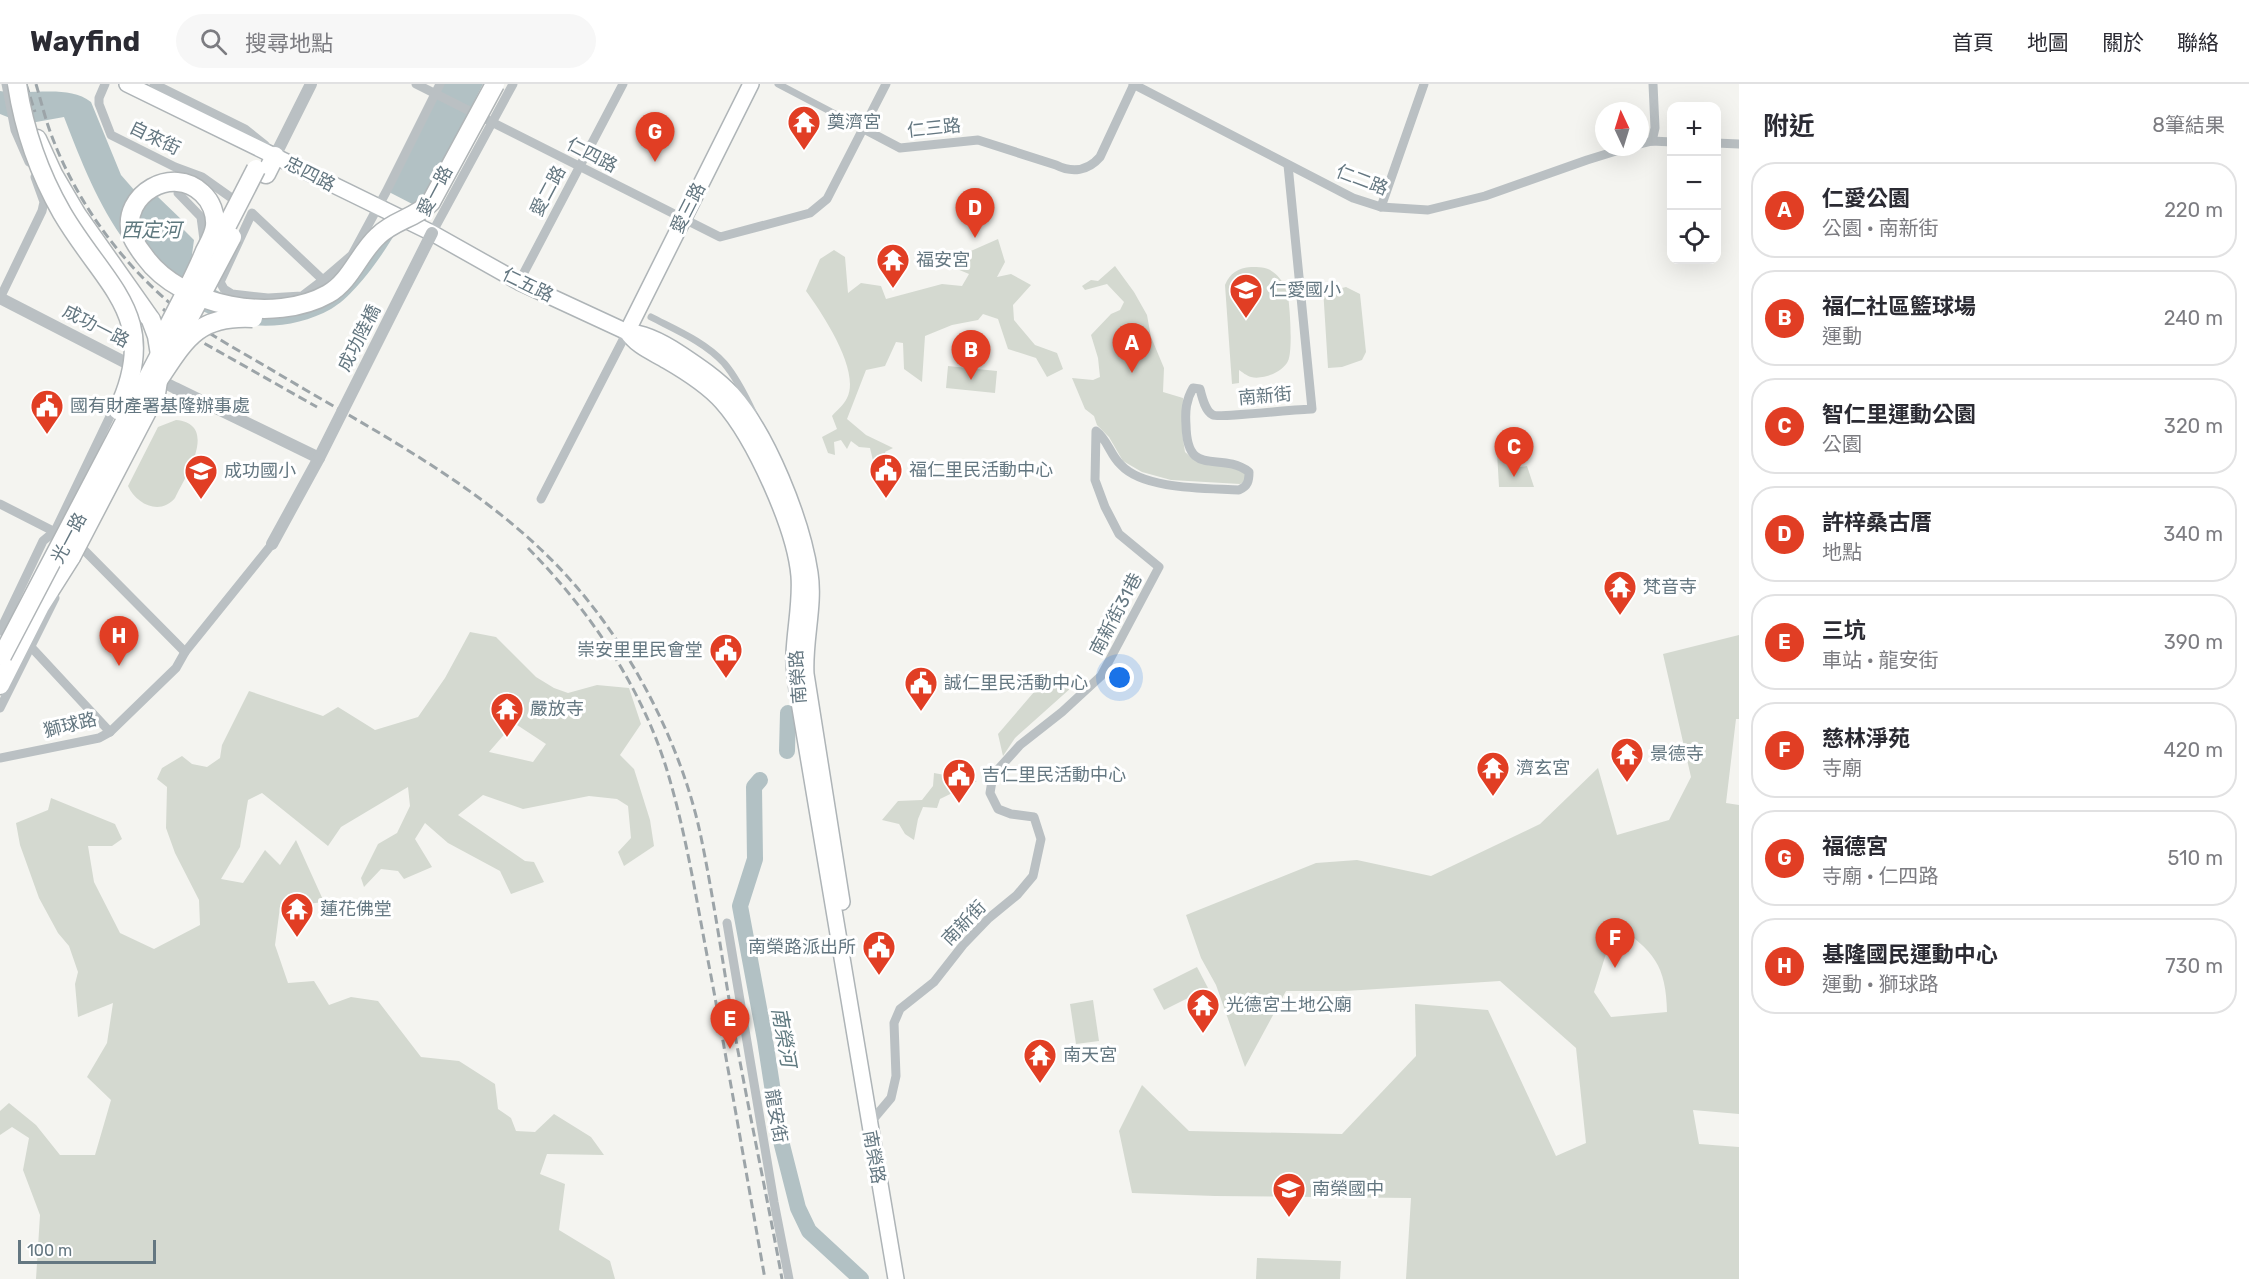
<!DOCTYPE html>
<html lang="zh-TW">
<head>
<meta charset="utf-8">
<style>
	body { margin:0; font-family:Rubik,"Noto Sans TC",sans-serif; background:#f7f7f7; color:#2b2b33 }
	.controls { position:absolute; right:18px; top:18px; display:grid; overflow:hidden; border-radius:12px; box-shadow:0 6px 24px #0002 }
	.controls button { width:54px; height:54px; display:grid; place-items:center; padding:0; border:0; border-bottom:2px solid #e1e1e2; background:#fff; color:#2b2b33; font:30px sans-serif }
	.compass { position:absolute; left:1595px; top:18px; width:54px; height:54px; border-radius:50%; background:#fff; box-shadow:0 6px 24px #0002; rotate:356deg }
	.scale { position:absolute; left:18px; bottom:15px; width:138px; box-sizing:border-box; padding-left:6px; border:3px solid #647781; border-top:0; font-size:16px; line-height:21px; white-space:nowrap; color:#647781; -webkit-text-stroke:4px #fff; paint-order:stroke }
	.you { position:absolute; left:1120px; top:594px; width:21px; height:21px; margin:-15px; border:4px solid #fff; border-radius:50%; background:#1a73e8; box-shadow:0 0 0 9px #1a73e833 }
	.badge { display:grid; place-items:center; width:39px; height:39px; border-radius:50%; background:#e13e24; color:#fff; font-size:20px; font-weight:700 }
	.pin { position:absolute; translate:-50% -50px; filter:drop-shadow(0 2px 3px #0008) }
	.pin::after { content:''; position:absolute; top:32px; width:21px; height:18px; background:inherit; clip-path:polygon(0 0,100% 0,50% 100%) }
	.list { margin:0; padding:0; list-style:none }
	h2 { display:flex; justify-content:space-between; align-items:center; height:78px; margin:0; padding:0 24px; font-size:26px }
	h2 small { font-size:20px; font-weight:400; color:#7c7c81 }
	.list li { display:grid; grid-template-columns:39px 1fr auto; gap:18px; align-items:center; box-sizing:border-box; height:96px; margin:0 12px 12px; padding:0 12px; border:2px solid #e1e1e2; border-radius:24px }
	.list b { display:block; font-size:22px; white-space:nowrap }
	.list p { margin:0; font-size:20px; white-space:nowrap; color:#7c7c81 }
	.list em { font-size:20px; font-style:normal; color:#7c7c81 }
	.icon { flex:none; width:33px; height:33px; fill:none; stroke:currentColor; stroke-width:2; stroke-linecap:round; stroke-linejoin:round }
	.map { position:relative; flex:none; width:1739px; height:1195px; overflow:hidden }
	header { display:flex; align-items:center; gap:36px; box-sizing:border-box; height:84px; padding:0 30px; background:#fff; border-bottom:2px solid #e1e1e2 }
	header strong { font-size:28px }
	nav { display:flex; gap:33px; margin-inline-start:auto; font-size:21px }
	.search { width:420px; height:54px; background:#f7f7f7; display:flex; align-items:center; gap:15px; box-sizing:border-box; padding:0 21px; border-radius:33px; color:#7c7c81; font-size:22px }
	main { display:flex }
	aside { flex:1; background:#fff }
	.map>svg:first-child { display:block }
</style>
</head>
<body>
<header>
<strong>Wayfind</strong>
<div class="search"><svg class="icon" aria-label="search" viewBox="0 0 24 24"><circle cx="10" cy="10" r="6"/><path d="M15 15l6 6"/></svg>搜尋地點</div>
<nav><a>首頁</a><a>地圖</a><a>關於</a><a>聯絡</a></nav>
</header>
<main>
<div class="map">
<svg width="1739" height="1195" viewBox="0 0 1739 1195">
	<rect width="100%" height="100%" fill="#f4f4f0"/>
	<!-- green -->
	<g fill="#d4d9d0" fill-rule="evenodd">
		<path d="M998,155l7,23 -8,15 14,-3 20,11 -18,20 1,15 21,25 22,8 6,16 -16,8 -11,-19 -28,-9 -10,-30 -15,-5 -5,6 -26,5 -27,11 -3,46 -18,-13 -1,-26 -7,-1 -11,24 -19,4 -19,49 19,16 27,13 -8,4 5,15 -15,2 -5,-21 -11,-1 -8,-6 -4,8 -6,-9 -7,2 1,13 -7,-2 -6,-16 15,-8 -5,-13c4,-5 12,-11 15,-18 14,-27 -25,-85 -41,-107l14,-32 14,-9 11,7 3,36 13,-10 20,3 5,13 56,-15 20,2 7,-12 -12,-5 7,-15z"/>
		<path d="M1115,182l19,26 13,23 4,22 13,31 -1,24 20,6 -1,35 3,19 8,7 35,7 17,7v8l-5,3 -69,-4 -29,-8 -19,-11 -14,-24 -12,-12 -3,-9 -9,-7 -13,-31 21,2 7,-3 -2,-19 -7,-23 20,-21 9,-4 4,-8 -17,-18 -22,6 -3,-4 9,-6 7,1z"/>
		<path d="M1251,183c8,0 16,0 22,5 6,4 12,13 14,19 3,11 6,61 1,70 -5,11 -25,19 -37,16 -4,-1 -9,-5 -12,-7v13l-7,1 -7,-99c5,-12 13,-17 26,-18z"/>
		<path d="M1331,203l-1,4 16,-4 14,7 6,58 -4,8 -20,7 -14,1 -5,-80z"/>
		<path d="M948,282l49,5 -2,22 -49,-5z"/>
		<path d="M176,336c44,4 9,57 -1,78 -15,18 -39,6 -47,-12l30,-59z"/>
		<path d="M1497,368l17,2 6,13 7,-1 7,21h-35z"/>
		<path d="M470,548l26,5 40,40 18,11 14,5 29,-8 32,3 12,36 -21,31 14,14 16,51 4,26 -30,20 -6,-14 13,-14 -3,-32 -11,-7 -28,-3 -66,13 -40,-14 -25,20 67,46 9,1 10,20 -33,12 -11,-23 -52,-28 -23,-20 -10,16 17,28 -28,12 -6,-8 -17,-2 -17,18 -3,-9 17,-34 19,-11 13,-27 -2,-19 -67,40 -13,19 -66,-53 -14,7 -8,47 -19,32 22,4 22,-33 15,15 16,-25 28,62 -44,5 -5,38 13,38 26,-2 15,24 22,-8 27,4 43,56 38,4 36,23 3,25 13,9 5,13 19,1 19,-18 37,23 13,18 -57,-1 -7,20 25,10 -6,46 51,31 5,18h-579l4,-64 -17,-45 6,-32 -17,-11 -12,8v-24l9,-8 27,22 24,30h35l16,-55 -24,-23 20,-34 6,-40 -35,14 -3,-33 3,-12 -9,-26 -11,-13 -19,-35 -19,-53 -4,-22 32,-13 3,-12 64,26 7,15 -10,7h-24l6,36 26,51 34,16 46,-24 -1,-25 -24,-47 -9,-25 1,-41 -10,-8 5,-11 20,-12 10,8 15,3 13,-9 2,-13 27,-54 74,25 15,-9 37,23 43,-13 27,-39zM514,639l32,21 -13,18 -44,-10z"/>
		<path d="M1739,551v84h-3l-10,84 13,2v309l-46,-4 6,34 40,3v132h-333l5,-81 -196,-2 -83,-3 -13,-62 23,-46 47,46 153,3 74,-78 -1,-52 73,6 68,146 30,-13 -10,-95 -76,-67 -154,10h-60l-41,76 -29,-82 -15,-27 -15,-43 130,-52 41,-3 74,16 109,-52 58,-56 19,67 52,-15 22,-43 -28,-123zM1615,841c39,25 51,41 52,87l-56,5 -17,-25z"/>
		<path d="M1055,592l17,11 -57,51 -12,18 -5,-22 36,-42z"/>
		<path d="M934,689l43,8 -37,18 -3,9 -14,-1 -5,12 -4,21 -9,-6 -6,-10 -17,-4 16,-19 24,-1 11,-14z"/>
		<path d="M1197,883l11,21 -44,22 -11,-21z"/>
		<path d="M1093,916l6,41 -23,3 -6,-40z"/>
		<path d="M1257,1174l84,3 -1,18h-84z"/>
	</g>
	<!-- water -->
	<path fill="#b2c1c4" d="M444,0h39l-63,124 -12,2c-14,29 -49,83 -77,99 -48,27 -112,21 -154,-15 -9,-7 -17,-17 -26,-25 -8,-8 -18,-16 -25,-26 -28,-38 -45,-82 -62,-126l-39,7 -25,-10v-23c32,5 67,-7 91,11l30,73 21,24 16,-2 26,25 -4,4 14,14 -5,37 43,21 70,1 28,-17 9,-8 37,-46 14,-27 -1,-9z"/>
	<!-- pier -->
	<path fill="#f4f4f0" d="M389,108l31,16 -10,4 -13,26 -23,-11z"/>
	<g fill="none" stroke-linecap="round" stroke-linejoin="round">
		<!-- river -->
		<g stroke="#b2c1c4" stroke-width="16">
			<path d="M787,667l1,-38"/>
			<path d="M760,696l-6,7 1,72 -15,47 25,134 15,97 18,71 11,23 52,48"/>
		</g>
		<defs>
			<g id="primary">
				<path d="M127,0l305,149 87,49 108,50c10,15 25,20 40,29 19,11 40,24 55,41 32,36 73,126 77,174 2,26 -4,52 -5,78 -1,12 2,24 3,36l99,589"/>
				<path d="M627,248c19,0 39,12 54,22 18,12 36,24 51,40 36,40 70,126 78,179 5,32 -6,68 -4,101l36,228"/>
				<path d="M627,248l124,-248"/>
			</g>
			<g id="motorway">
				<path d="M37,55l16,35 24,41 74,105"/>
				<path d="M266,90l9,-18"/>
				<path d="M0,601l40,-79 31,-49"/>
			</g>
		</defs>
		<!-- primary casing -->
		<use href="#primary" stroke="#aeb4b7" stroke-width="18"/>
		<!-- motorway casing -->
		<use href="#motorway" stroke="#b0b5b7" stroke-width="21"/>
		<!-- pedestrian -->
		<g stroke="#bac0c3" stroke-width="7">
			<path d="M778,0l84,44"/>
			<path d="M651,233c25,13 54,25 73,46 12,14 21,32 29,49"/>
		</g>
		<!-- minor -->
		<g stroke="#bac0c3" stroke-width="9">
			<path d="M6,0l9,46 14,32"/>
			<path d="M105,0l-6,14v6l12,31 64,32 27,10 31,22"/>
			<path d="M154,0l91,45 20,16"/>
			<path d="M416,0l304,153 90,-24 17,-14 59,-115"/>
			<path d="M1133,0l220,114 28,9 47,3 57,-14 102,-36 42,-13"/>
			<path d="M862,44l38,20 78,-8 78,25c16,8 32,6 44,-8l34,-73"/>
			<path d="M1652,57l3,-13 -2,-44"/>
			<path d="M1716,59l23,1"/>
			<path d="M1640,60l12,-3 20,1"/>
			<path d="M178,109l23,24 3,23"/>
			<path d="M1381,123l43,-123"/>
			<path d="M432,149l81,-149"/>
			<path d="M323,196l-21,16 -34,2 -36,-4 -8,-5 -4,-7 32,-69 71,67 29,-25 34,-63 54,-108"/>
			<path d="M519,198l104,-198"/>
			<path d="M0,214l42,-87 2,-9 -9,-25"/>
			<path d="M541,415l86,-167"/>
			<path d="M0,420l59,30"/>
			<path d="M76,460l7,5 102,103"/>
			<path d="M0,547l43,-90 12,-10 60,-125"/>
			<path d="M32,564l78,84"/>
			<path d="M0,624l55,-110"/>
			<path d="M0,674l99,-20 11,-6 66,-64 9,-16 87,-108"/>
			<path d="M727,839l47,279 15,77"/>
			<path d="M868,1034l7,-1 16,-19 5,-22 -2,-53 6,-14 34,-27 29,-37 26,-27 28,-23 16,-19 8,-37 -7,-22 -23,-3 -13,-5 -8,-16 3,-18 27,-30 42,-33 39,-36 58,-109 -40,-33 -14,-27 -10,-27 1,-49c12,9 14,24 25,34 23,25 86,23 118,25 9,-4 10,-9 10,-18 -29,-22 -62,8 -63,-47 -1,-14 0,-25 7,-37l7,1c2,8 5,22 13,26 6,3 84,-6 99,-6l-24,-244"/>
		</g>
		<!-- tertiary -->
		<g stroke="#bac0c3" stroke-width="12">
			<path d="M275,72l36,-72"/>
			<path d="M0,214l175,90 144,70 -47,86"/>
		</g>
		<!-- primary -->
		<use href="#primary" stroke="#fff" stroke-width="15"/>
		<!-- motorway -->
		<use href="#motorway" stroke="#fff" stroke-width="18"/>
		<!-- rail -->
		<g stroke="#9ca4a8" stroke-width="3" stroke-dasharray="9 4.5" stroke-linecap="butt">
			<path d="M26,0l9,28"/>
			<path d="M36,0c5,17 9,34 15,50 24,65 67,125 120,170 32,29 70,47 106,69 112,67 230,125 312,229 52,65 95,153 112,235 13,63 22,128 33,192 15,84 33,167 48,250"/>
			<path d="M163,225l39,33 115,65"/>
			<path d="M528,464c63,64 116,142 141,229 19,65 29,133 42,199 19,101 36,202 54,303"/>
		</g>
		<defs>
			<g id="motorway-bridge">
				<path d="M17,0c7,46 22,89 45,129 44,75 100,103 56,197"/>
				<path d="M217,161l39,-76"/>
				<path d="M167,245c13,-26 27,-51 38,-78 4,-8 9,-16 10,-25 1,-12 -4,-25 -13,-33 -29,-28 -81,1 -71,41 3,9 9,16 14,23 36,50 130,67 183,37 23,-13 31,-41 50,-58 16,-16 38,-18 53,-34l64,-118"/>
				<path d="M179,253l53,-100"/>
				<path d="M157,298c28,-42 40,-67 96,-64"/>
				<path d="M71,473l85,-163 5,-33 -4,-25 -6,-16"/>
				<path d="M2,572l176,-336"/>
			</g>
		</defs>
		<!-- motorway-bridge casing -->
		<use href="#motorway-bridge" stroke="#b0b5b7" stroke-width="21" stroke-linecap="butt"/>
		<!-- tertiary-bridge -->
		<path stroke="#bac0c3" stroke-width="12" d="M319,374l113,-225"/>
		<!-- motorway-bridge -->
		<use href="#motorway-bridge" stroke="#fff" stroke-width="18"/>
	</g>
	<!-- icons -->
	<defs>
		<symbol id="temple-pin" viewBox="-11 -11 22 30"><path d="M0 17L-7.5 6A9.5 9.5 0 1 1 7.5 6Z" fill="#e13e24" stroke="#fff"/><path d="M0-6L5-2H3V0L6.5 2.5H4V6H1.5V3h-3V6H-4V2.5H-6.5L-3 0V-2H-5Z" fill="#fff"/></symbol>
		<symbol id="school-pin" viewBox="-11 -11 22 30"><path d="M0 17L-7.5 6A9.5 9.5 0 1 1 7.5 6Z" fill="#e13e24" stroke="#fff"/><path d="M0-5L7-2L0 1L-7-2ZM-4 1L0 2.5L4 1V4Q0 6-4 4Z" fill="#fff"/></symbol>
		<symbol id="civic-pin" viewBox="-11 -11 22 30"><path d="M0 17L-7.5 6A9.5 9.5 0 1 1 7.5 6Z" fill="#e13e24" stroke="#fff"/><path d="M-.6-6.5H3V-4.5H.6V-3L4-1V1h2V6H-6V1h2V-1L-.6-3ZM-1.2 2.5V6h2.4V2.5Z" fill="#fff"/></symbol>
	</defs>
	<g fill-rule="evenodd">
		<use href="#temple-pin" x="785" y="19" width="38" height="52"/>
		<use href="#temple-pin" x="874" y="157" width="38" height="52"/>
		<use href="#school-pin" x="1227" y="187" width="38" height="52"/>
		<use href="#civic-pin" x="28" y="303" width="38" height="52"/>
		<use href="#civic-pin" x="867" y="367" width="38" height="52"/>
		<use href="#school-pin" x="182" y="368" width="38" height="52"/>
		<use href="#temple-pin" x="1601" y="484" width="38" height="52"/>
		<use href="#civic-pin" x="707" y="547" width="38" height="52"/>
		<use href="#civic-pin" x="902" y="580" width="38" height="52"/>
		<use href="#temple-pin" x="488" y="606" width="38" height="52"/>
		<use href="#temple-pin" x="1608" y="651" width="38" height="52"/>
		<use href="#temple-pin" x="1474" y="665" width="38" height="52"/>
		<use href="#civic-pin" x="940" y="672" width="38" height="52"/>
		<use href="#temple-pin" x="278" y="806" width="38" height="52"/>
		<use href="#civic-pin" x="860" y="844" width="38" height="52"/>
		<use href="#temple-pin" x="1184" y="902" width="38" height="52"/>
		<use href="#temple-pin" x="1021" y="952" width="38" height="52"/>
		<use href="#school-pin" x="1270" y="1086" width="38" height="52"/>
	</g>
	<g text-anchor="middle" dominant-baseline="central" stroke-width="6" stroke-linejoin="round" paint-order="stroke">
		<!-- poi labels -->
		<g font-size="18" fill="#647781" stroke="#fff" text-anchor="start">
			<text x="827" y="38">奠濟宮</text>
			<text x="916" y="176">福安宮</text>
			<text x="1269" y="206">仁愛國小</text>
			<text x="70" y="322">國有財產署基隆辦事處</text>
			<text x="909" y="386">福仁里民活動中心</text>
			<text x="224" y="387">成功國小</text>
			<text x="1643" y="503">梵音寺</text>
			<text x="703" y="566" text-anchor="end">崇安里里民會堂</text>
			<text x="944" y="599">誠仁里民活動中心</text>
			<text x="530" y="625">嚴放寺</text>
			<text x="1650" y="670">景德寺</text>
			<text x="1516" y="684">濟玄宮</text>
			<text x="982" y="691">吉仁里民活動中心</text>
			<text x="320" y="825">蓮花佛堂</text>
			<text x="856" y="863" text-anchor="end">南榮路派出所</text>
			<text x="1226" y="921">光德宮土地公廟</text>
			<text x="1063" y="971">南天宮</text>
			<text x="1312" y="1105">南榮國中</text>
		</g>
		<!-- street labels -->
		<g font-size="18" fill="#647781" stroke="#fff">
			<text transform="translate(934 44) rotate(-6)">仁三路</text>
			<text transform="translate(155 54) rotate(26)">自來街</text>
			<text transform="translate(592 71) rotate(27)">仁四路</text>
			<text transform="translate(310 90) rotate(27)">忠四路</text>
			<text transform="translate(1362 96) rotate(21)">仁二路</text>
			<text transform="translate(435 107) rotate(-62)">愛一路</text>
			<text transform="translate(548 107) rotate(-62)">愛二路</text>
			<text transform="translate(688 124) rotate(-63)">愛三路</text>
			<text transform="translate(528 201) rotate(26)">仁五路</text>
			<text transform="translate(96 242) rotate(27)">成功一路</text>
			<text transform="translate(359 254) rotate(-63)">成功陸橋</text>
			<text transform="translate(1265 312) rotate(-5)">南新街</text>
			<text transform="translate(69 454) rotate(-62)">光一路</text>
			<text transform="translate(1116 530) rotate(-62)">南新街31巷</text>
			<text transform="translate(798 593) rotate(-94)">南榮路</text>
			<text transform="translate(70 641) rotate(-14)">獅球路</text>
			<text transform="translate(964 839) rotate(-46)">南新街</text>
			<text transform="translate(776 1032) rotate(80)">龍安街</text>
			<text transform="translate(874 1073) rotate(80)">南榮路</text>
		</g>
		<!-- water labels -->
		<g font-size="20" font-style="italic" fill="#5f797f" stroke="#fff">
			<text x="151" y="146">西定河</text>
			<text transform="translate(784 953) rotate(80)">南榮河</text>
		</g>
	</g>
</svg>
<div class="controls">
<button>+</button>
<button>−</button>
<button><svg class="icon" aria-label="locate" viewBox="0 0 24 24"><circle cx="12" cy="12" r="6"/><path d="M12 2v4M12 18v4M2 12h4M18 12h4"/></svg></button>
</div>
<svg class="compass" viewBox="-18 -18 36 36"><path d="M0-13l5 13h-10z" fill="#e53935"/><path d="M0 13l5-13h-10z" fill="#7c7c81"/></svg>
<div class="scale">100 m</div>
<div class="you"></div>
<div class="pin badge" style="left:1132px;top:289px">A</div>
<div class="pin badge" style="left:971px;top:296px">B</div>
<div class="pin badge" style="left:1514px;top:393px">C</div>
<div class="pin badge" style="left:975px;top:154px">D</div>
<div class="pin badge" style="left:730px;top:965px">E</div>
<div class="pin badge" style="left:1615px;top:884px">F</div>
<div class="pin badge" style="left:655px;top:78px">G</div>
<div class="pin badge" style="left:119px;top:582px">H</div>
</div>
<aside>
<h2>附近<small>8筆結果</small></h2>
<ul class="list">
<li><span class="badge">A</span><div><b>仁愛公園</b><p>公園 · 南新街</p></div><em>220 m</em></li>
<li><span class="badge">B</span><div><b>福仁社區籃球場</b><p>運動</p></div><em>240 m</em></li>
<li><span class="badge">C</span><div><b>智仁里運動公園</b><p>公園</p></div><em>320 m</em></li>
<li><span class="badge">D</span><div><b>許梓桑古厝</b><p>地點</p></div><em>340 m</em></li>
<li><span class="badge">E</span><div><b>三坑</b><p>車站 · 龍安街</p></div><em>390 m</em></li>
<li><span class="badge">F</span><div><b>慈林淨苑</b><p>寺廟</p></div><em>420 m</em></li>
<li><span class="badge">G</span><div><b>福德宮</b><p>寺廟 · 仁四路</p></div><em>510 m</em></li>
<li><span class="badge">H</span><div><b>基隆國民運動中心</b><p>運動 · 獅球路</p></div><em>730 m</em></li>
</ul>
</aside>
</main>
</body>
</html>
